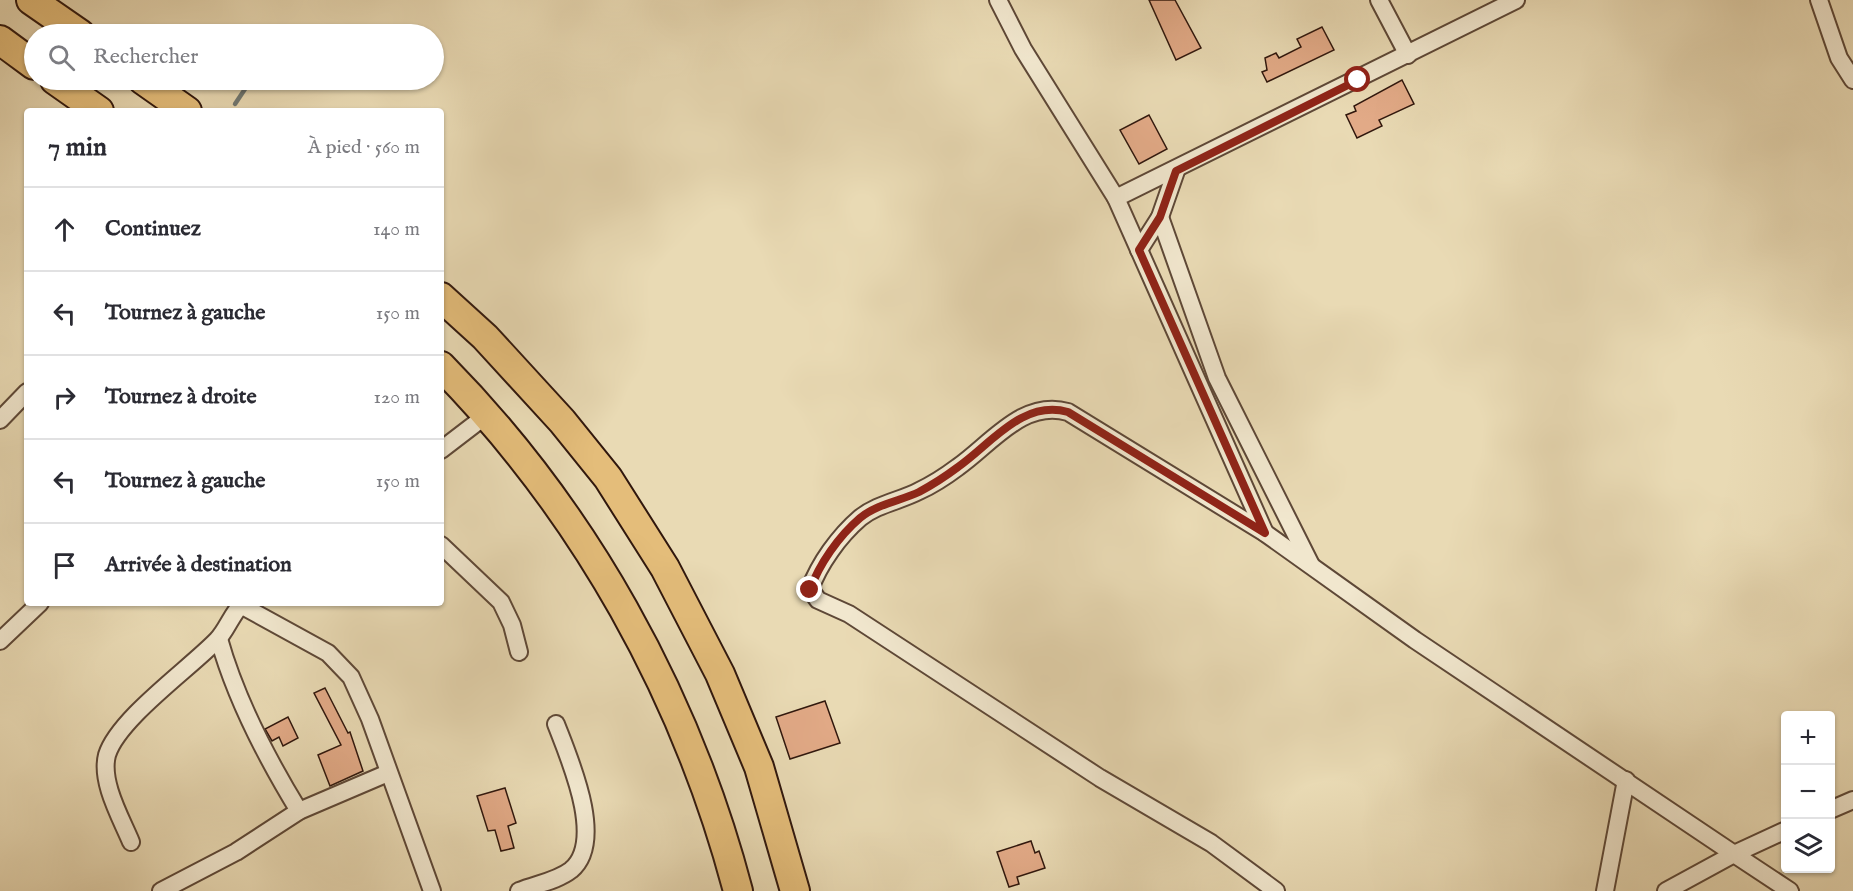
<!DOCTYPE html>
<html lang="fr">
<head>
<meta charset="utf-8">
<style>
	body { margin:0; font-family:"IM FELL English",serif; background:#f2f2f3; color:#2b2b33 }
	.controls { position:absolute; right:18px; bottom:18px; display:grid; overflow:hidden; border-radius:6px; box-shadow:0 2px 4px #0004 }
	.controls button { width:54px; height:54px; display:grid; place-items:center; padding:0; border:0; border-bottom:2px solid #e1e1e2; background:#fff; color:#2b2b33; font:30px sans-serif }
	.stop { position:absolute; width:18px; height:18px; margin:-14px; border:4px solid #8f2418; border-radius:50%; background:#fff }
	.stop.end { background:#8f2418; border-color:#fff; box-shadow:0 2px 6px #0008 }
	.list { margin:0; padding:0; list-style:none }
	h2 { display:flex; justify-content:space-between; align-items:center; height:78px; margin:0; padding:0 24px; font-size:26px }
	h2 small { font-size:20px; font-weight:400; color:#7c7c81 }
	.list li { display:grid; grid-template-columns:39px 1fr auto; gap:18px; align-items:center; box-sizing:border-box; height:84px; padding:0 24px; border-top:2px solid #e1e1e2 }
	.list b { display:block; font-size:22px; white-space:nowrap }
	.list em { font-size:20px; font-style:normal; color:#7c7c81 }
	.icon { flex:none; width:33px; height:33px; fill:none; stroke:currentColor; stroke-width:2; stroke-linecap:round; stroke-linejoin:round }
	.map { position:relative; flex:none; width:1853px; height:891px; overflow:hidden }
	.search { position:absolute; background:#fff; box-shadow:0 2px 4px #0004; left:24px; top:24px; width:420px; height:66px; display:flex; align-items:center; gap:15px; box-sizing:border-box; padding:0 21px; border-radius:33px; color:#7c7c81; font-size:22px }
	.panel { position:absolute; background:#fff; box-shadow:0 2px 4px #0004; left:24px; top:108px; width:420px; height:498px; border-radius:6px }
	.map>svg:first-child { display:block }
</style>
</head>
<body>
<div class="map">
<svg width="1853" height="891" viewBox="0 0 1853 891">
	<rect width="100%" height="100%" fill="#e9dab4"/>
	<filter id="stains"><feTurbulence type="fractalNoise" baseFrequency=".00333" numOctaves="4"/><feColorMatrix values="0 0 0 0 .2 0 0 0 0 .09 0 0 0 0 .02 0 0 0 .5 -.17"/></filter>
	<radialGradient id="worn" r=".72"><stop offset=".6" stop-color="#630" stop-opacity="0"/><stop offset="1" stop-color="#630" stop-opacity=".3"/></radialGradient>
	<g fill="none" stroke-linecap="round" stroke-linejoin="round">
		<!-- stream -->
		<path stroke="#707873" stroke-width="4.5" d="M235,104l16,-24"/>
	</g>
	<!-- building -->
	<g fill="#e2aa87" stroke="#30170d" stroke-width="1.5">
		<path d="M1149,0h26l26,48 -25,12z"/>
		<path d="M1322,27l12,23 -67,32 -5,-10 5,-2 -2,-12 11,-5 3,5 22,-11 -4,-8z"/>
		<path d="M1402,80l12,24 -35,16 3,6 -25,12 -11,-23 10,-4 -2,-5z"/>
		<path d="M1149,115l18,34 -28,15 -19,-34z"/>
		<path d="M325,688l23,45 2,-1 13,39 -33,15 -12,-31 23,-10 -27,-52z"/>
		<path d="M825,701l15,42 -50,16 -14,-42z"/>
		<path d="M288,717l10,21 -15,8 -4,-9 -7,4 -7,-12z"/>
		<path d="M505,788l11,35 -8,3 6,22 -13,3 -6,-21 -7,1 -11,-35z"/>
		<path d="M1031,841l4,12 4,-2 6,17 -28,9 2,7 -10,3 -12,-35z"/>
	</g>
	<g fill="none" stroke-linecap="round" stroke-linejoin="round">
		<defs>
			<g id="minor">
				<path d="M998,0l25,49 93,149"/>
				<path d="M1379,0l29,55"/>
				<path d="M1819,0l20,58 14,22"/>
				<path d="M1160,217l57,161 94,187"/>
				<path d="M1139,250l21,-33 16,-46"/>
				<path d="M0,420l27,-28"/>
				<path d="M441,450l47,-36"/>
				<path d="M1265,533l-149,-335 400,-198"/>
				<path d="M441,545l60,57 11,23 7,27"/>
				<path d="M237,603l91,50 23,24 19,42 62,172"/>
				<path d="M219,639c17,61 47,118 80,172"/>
				<path d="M0,641l40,-38"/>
				<path d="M1830,810l23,-10"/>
				<path d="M131,842c-10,-24 -31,-60 -24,-87 11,-36 82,-86 110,-115 10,-10 15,-27 26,-37"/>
				<path d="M161,891l75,-39 63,-41 89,-38"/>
				<path d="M519,891c17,-7 38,-10 52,-21 35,-29 -2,-112 -15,-146"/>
				<path d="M1276,891l-65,-48 -111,-65 -251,-164 -31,-14 -8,-11c9,-25 29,-53 50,-71 17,-14 40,-17 59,-27 13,-6 27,-15 39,-24 33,-23 65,-68 110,-55l197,121 150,107 319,214 52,-24"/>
				<path d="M1605,891l21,-111"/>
				<path d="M1666,891l68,-37 56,37"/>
			</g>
			<g id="trunk">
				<path d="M31,0l49,34"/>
				<path d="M0,40l34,25"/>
				<path d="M55,80l44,31"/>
				<path d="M143,80l44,31"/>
				<path d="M441,297l44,40 77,84 46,57 57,90 55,106 39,93 36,124"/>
				<path d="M441,366c143,145 245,328 297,525"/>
			</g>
		</defs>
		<!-- minor casing -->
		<use href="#minor" stroke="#5e4837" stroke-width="20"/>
		<!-- trunk casing -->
		<use href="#trunk" stroke="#30170d" stroke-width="32"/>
		<!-- minor -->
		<use href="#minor" stroke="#f1e7ce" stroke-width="16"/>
		<!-- trunk -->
		<use href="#trunk" stroke="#e4bd7a" stroke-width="28"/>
	</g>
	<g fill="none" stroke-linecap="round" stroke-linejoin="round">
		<!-- route -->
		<path stroke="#8f2418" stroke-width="8" d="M810,590c9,-26 29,-54 50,-72 17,-14 40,-17 59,-26 13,-7 27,-16 39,-25 33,-23 65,-68 110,-55l197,121 -126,-283 21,-33 16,-46 182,-91"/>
	</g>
	<rect width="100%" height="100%" filter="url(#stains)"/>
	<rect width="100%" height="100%" fill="url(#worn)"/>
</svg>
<div class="controls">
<button>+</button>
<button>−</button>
<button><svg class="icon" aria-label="layers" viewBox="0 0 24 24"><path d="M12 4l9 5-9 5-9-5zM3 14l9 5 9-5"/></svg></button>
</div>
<div class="stop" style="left:1358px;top:80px"></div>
<div class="stop end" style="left:810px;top:590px"></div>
<div class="search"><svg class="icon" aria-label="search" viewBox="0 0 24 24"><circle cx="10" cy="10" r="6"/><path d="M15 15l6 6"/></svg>Rechercher</div>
<section class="panel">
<h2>7 min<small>À pied · 560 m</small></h2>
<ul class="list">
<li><svg class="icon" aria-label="ahead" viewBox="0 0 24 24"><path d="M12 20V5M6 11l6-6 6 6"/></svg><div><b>Continuez</b></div><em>140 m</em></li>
<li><svg class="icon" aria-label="left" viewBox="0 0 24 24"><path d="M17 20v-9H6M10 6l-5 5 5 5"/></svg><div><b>Tournez à gauche</b></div><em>150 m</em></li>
<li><svg class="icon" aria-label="right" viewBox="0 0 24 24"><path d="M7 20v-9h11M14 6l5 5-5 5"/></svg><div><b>Tournez à droite</b></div><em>120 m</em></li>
<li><svg class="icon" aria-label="left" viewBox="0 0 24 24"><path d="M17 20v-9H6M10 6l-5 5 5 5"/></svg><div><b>Tournez à gauche</b></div><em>150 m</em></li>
<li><svg class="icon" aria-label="arrive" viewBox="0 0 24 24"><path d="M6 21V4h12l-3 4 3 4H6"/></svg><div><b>Arrivée à destination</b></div></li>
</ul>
</section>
</div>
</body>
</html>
